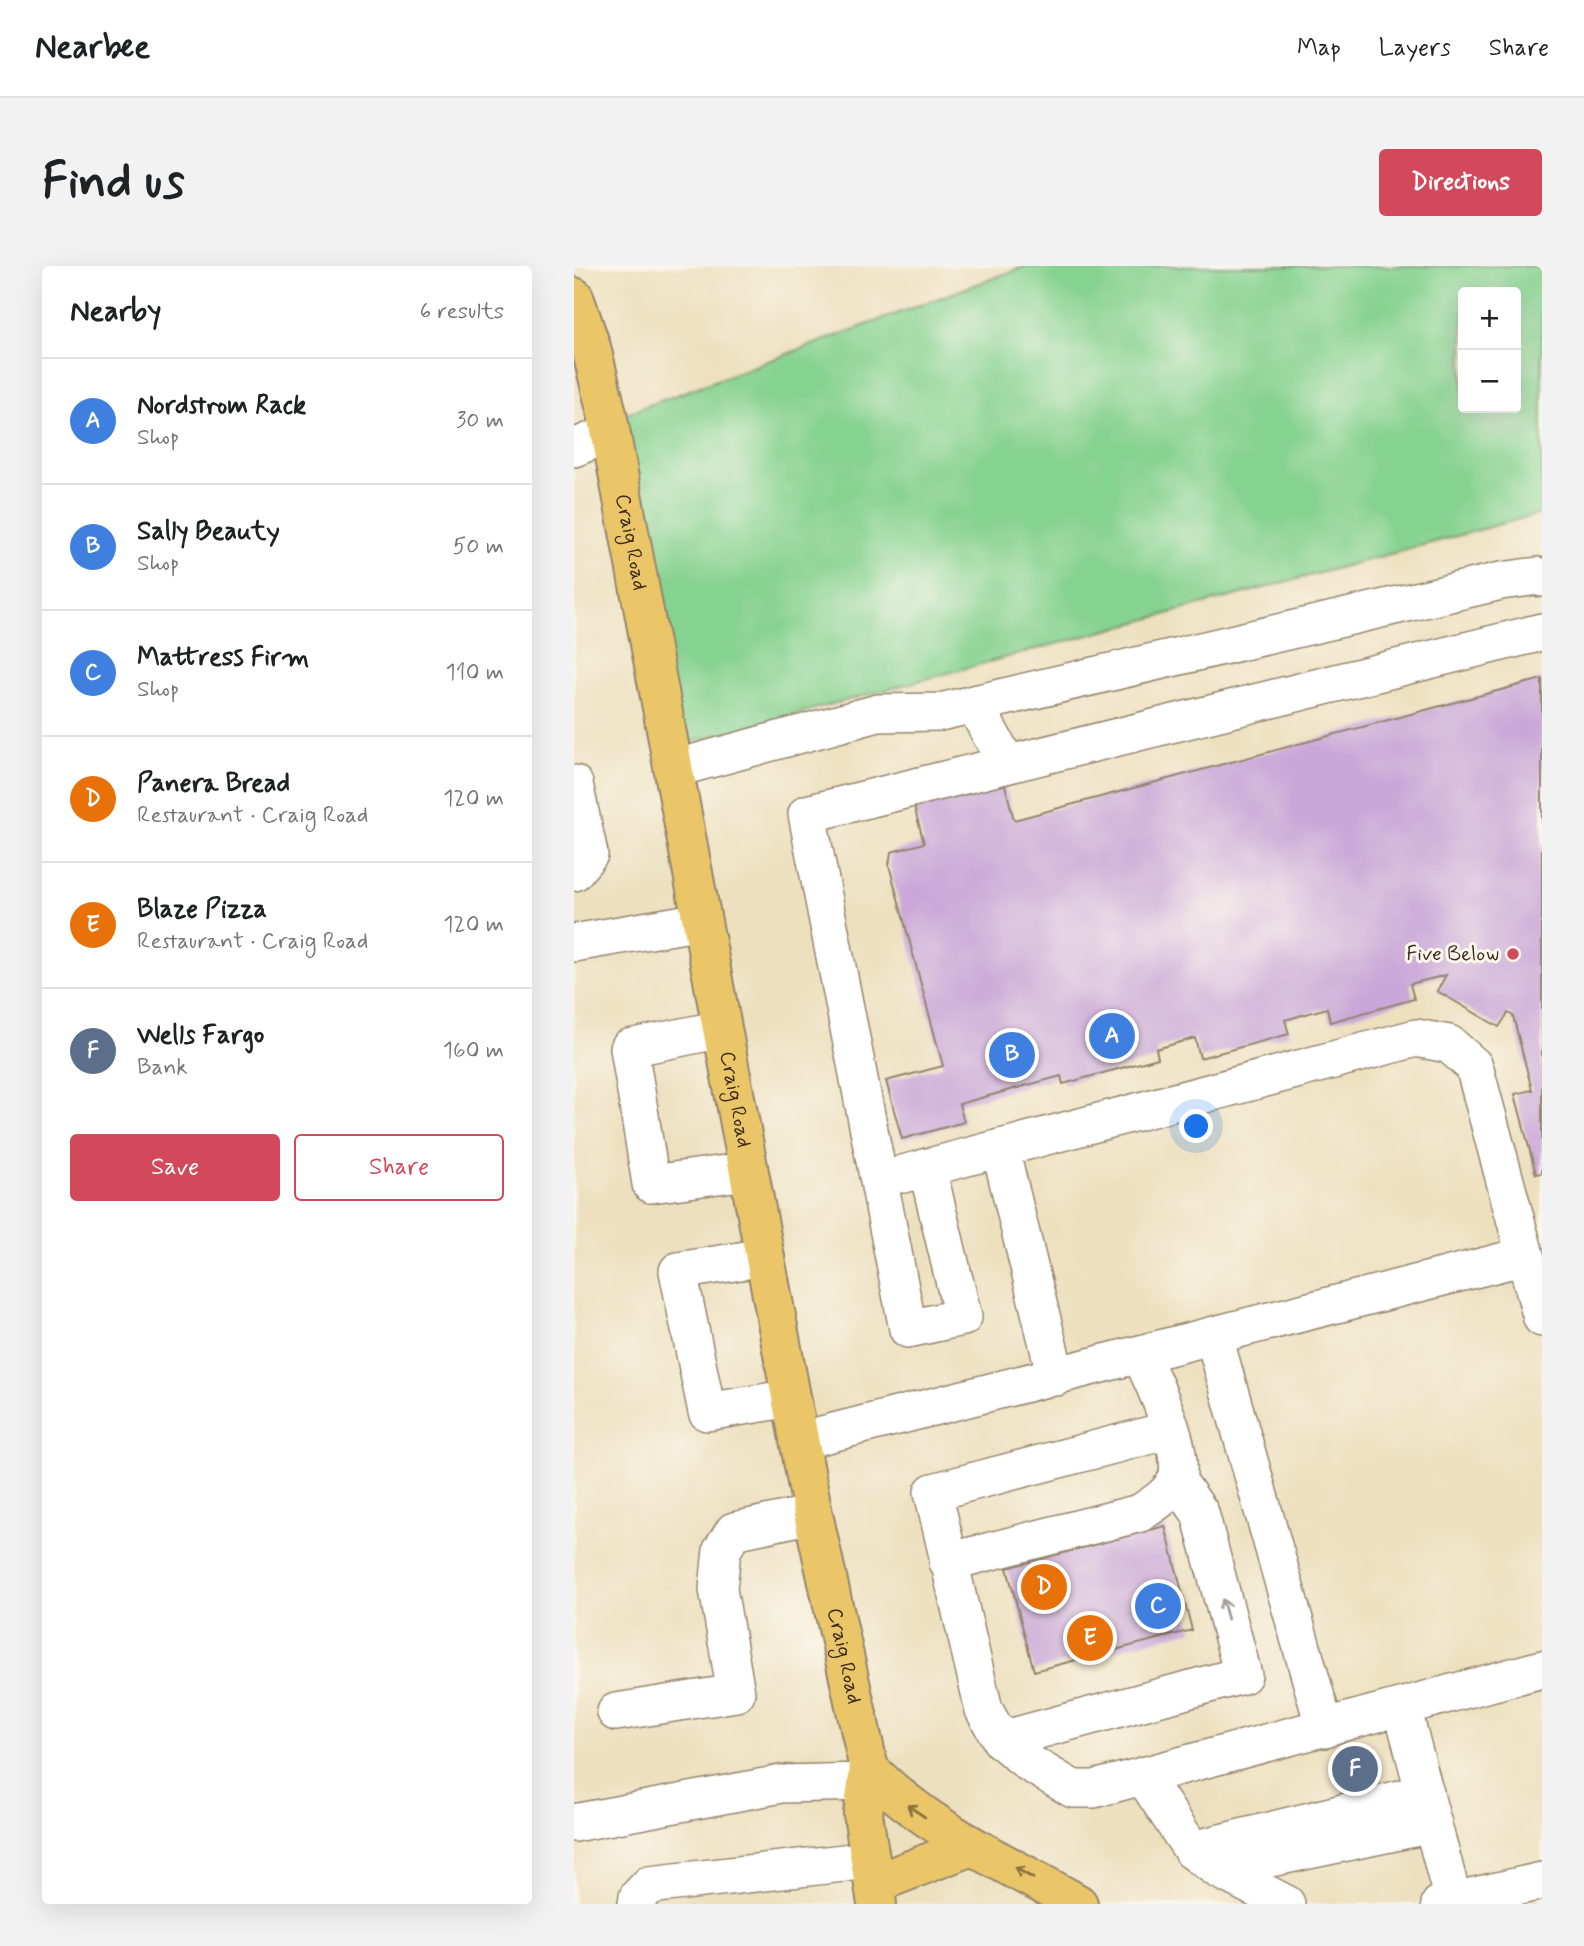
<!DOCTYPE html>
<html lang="en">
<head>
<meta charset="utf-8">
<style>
	body { margin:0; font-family:Mynerve,sans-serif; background:#f2f2f2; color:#202124 }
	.controls { position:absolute; right:21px; top:21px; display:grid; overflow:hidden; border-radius:7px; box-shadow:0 7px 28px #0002 }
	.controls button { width:63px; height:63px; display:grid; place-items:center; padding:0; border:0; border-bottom:2px solid #e0e0e0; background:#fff; color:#202124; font:35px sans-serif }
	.you { position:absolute; left:623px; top:861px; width:24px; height:24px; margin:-18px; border:5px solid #fff; border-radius:50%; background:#1a73e8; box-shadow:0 0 0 10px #1a73e833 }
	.badge { display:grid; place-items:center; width:46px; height:46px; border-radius:50%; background:#d1495b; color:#fff; font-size:23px; font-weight:700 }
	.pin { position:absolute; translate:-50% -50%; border:4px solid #fff; box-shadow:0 2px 7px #0006 }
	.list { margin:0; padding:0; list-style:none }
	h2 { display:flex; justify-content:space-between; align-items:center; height:91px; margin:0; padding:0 28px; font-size:30px }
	h2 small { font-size:23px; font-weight:400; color:#757577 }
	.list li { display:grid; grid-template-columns:46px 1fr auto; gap:21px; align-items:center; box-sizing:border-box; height:126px; padding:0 28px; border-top:2px solid #e0e0e0 }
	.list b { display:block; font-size:26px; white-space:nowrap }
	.list p { margin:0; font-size:23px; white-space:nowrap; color:#757577 }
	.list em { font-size:23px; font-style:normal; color:#757577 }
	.actions { display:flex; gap:14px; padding:21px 28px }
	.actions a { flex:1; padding:16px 0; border:2px solid #d1495b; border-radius:7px; text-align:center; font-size:24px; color:#d1495b }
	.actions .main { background:#d1495b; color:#fff }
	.map { position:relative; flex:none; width:968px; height:1638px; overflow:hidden; border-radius:7px }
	header { display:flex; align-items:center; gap:42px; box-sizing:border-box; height:98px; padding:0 35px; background:#fff; border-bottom:2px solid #e0e0e0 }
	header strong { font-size:33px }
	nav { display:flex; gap:38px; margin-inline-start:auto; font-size:24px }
	.intro { display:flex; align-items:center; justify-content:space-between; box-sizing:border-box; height:168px; padding:0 42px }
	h1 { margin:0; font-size:49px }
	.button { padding:18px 32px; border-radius:7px; background:#d1495b; color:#fff; font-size:24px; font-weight:700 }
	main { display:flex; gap:42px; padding:0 42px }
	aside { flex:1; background:#fff; border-radius:7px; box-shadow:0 7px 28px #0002 }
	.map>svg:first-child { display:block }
</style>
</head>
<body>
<header>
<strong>Nearbee</strong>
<nav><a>Map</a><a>Layers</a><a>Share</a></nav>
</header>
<div class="intro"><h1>Find us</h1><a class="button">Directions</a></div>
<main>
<aside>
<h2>Nearby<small>6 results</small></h2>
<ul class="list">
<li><span class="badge" style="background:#3f7fe0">A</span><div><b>Nordstrom Rack</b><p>Shop</p></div><em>30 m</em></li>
<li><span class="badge" style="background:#3f7fe0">B</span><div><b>Sally Beauty</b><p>Shop</p></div><em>50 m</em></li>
<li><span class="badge" style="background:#3f7fe0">C</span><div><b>Mattress Firm</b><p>Shop</p></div><em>110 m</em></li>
<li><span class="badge" style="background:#e8710a">D</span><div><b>Panera Bread</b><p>Restaurant · Craig Road</p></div><em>120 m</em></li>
<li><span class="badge" style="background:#e8710a">E</span><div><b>Blaze Pizza</b><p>Restaurant · Craig Road</p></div><em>120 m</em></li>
<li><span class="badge" style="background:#5c6f8a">F</span><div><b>Wells Fargo</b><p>Bank</p></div><em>160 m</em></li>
</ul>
<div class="actions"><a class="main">Save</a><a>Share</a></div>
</aside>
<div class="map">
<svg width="968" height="1638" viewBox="0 0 968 1638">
	<rect width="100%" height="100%" fill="#fbf7ec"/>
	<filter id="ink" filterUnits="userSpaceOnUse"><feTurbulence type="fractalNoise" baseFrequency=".0143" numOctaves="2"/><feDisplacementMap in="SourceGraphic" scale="14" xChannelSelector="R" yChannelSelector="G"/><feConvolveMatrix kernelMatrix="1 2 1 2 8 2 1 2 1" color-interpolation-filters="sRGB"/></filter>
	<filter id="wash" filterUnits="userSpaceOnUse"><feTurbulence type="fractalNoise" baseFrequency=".00686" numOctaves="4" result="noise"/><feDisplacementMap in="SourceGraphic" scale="28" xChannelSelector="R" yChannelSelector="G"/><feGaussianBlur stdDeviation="1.57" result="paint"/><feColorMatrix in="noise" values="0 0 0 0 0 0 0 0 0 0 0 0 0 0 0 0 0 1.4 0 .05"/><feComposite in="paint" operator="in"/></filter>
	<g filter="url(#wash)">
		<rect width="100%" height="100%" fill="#ede0bf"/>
		<!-- green -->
		<path fill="#86d290" stroke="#607e57" stroke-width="2" fill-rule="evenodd" d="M452,0h516v247l-865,233 -71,-325zM889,26h53v116h-53z"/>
		<g id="blocks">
			<!-- building -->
			<g fill="#caa7d8">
				<path d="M968,413v494l-6,1 -21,-80 17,-4 -19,-74 -5,-3 -9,14 -62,-36 9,-16 -36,9 4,15 -84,23 -3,-14 -42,12 4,14 -89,24 -5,-20 -39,11 2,9 -95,26 -2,-8 -102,28 5,18 -62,17 -16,-58 57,-15 -54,-201 2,-13 33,-9 -9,-33 3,-17 83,-23 13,50z"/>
				<path d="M591,1260l27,104 -158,41 -27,-103z"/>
			</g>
		</g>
	</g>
	<g filter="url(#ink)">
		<use href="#blocks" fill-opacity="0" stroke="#94856e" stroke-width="2"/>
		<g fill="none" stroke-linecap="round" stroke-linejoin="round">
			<defs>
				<g id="minor">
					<path d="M0,182l36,-15"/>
					<path d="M400,438l33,60"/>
					<path d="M99,503l205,-56 62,-1 561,-131 37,-5 4,2"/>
					<path d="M0,518l15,70 -15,18"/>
					<path d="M0,677l128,-22"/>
					<path d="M148,763l-93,19 22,136 97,-13"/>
					<path d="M426,882l56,229"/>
					<path d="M353,901l36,150 -55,12 -101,-515 735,-182"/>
					<path d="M329,908l513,-136 33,6 25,22 68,252"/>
					<path d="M191,991l-87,14 29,141 84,-14"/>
					<path d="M640,1071l111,392"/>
					<path d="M596,1164l-237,62 51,218 17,30 28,23 44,26h21l448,-120"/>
					<path d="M225,1175l726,-185"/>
					<path d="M374,1296l192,-49c14,-9 29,-18 36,-33 12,-24 -24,-102 -36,-125"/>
					<path d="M828,1441l51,194"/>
					<path d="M42,1446l120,-19 -18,-104 4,-39 12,-19 79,-17"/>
					<path d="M427,1474l242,-65 -43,-162 -23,-33"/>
					<path d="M570,1511l48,73 26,19 68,35"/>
					<path d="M0,1557l207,-39 85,-2"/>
					<path d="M618,1584l233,-57"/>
					<path d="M644,1603l215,-45"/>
					<path d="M63,1638l1,-7 11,-12 221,-25"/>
					<path d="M866,1638l102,-23"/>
				</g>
				<g id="major">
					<path id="s1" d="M0,31l17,50 16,67 206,1100 56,255 -6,45 14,90"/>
				</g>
				<g id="highway">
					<path d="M295,1503c59,61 136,93 209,135"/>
					<path d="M300,1618l95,-37"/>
				</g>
			</defs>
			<!-- minor casing -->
			<use href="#minor" stroke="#94856e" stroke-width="40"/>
			<!-- major casing -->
			<use href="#major" stroke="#94856e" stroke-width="42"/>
			<!-- highway casing -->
			<use href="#highway" stroke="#94856e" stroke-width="42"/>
			<!-- minor -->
			<use href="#minor" stroke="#fff" stroke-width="37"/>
			<!-- major -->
			<use href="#major" stroke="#ebc669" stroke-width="38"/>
			<!-- highway -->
			<use href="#highway" stroke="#ebc669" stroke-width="38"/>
		</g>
		<!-- one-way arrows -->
		<defs><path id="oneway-shaft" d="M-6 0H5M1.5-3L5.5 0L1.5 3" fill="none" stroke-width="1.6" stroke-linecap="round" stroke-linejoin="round" transform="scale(1.75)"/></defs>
		<use stroke="#a79f9a" href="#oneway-shaft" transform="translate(651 1343) rotate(-105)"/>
		<g stroke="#8a7040">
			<use href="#oneway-shaft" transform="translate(342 1545) rotate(-146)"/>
			<use href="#oneway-shaft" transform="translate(450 1607) rotate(-150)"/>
		</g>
	</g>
	<!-- markers -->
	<circle fill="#d1495b" stroke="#fbf7ec" stroke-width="2.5" cx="939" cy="688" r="7"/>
	<g text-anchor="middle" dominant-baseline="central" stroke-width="6" stroke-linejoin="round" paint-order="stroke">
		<!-- street labels -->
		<g font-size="21" fill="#3b2a1e" stroke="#fbf7ec">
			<text stroke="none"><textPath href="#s1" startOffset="252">Craig Road</textPath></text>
			<text stroke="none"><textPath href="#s1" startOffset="819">Craig Road</textPath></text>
			<text stroke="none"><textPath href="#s1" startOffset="1386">Craig Road</textPath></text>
		</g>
		<!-- poi labels -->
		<g font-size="21" fill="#3b2a1e" stroke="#fbf7ec" text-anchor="end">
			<text x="925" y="688">Five Below</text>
		</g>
	</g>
</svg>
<div class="controls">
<button>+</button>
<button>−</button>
</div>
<div class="you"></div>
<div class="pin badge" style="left:538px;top:770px;background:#3f7fe0">A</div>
<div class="pin badge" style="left:438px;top:789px;background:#3f7fe0">B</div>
<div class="pin badge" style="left:584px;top:1340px;background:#3f7fe0">C</div>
<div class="pin badge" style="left:470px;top:1321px;background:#e8710a">D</div>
<div class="pin badge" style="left:516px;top:1372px;background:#e8710a">E</div>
<div class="pin badge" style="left:781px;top:1503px;background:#5c6f8a">F</div>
</div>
</main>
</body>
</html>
